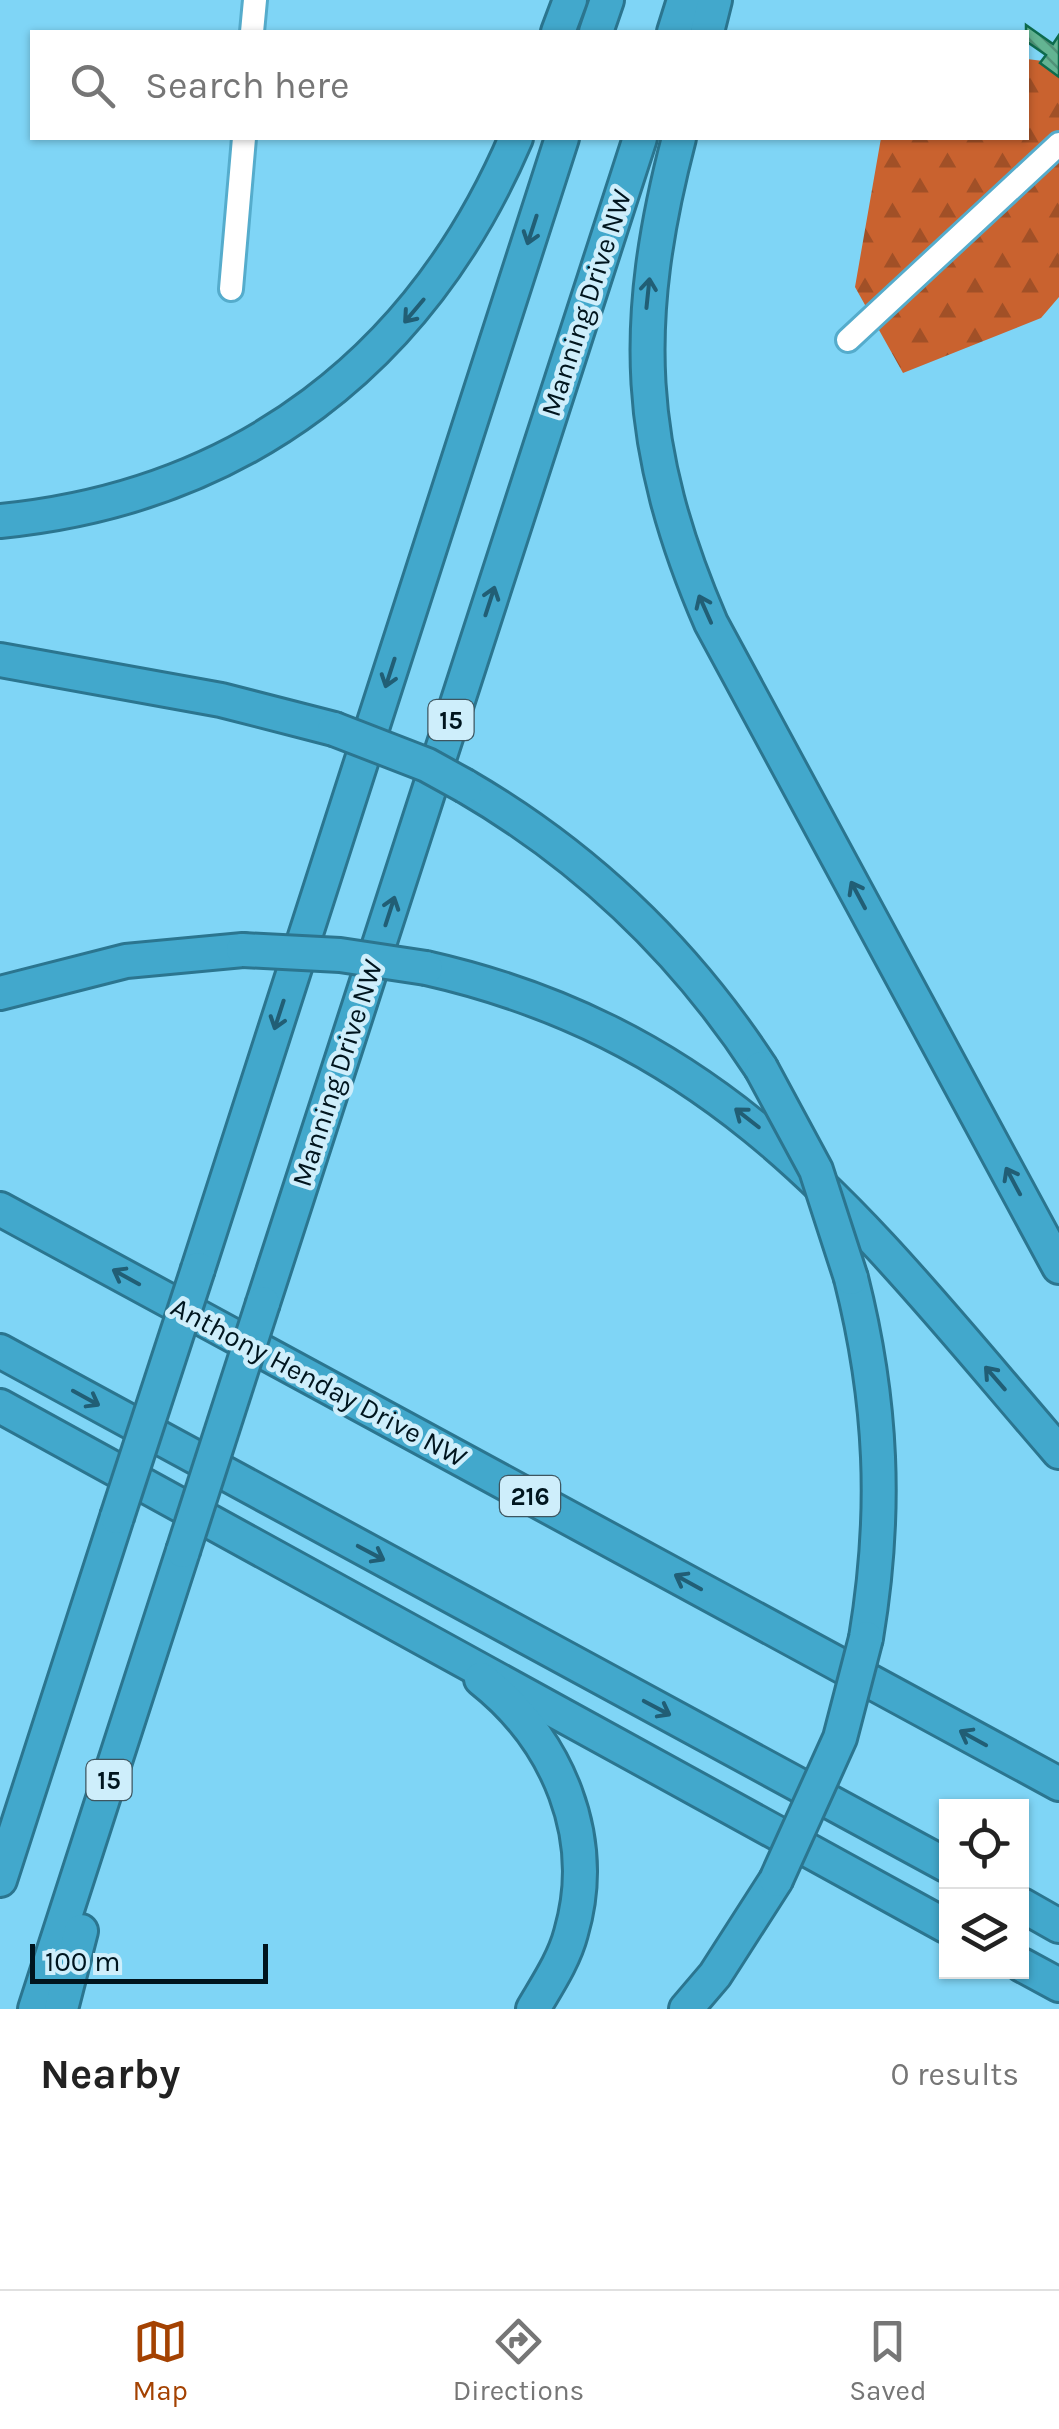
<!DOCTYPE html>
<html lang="en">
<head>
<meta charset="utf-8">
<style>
	body { margin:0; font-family:Karla,sans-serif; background:#f2f2f2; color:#222 }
	.controls { position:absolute; right:30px; bottom:30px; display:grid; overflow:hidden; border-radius:0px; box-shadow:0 2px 8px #0004 }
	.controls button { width:90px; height:90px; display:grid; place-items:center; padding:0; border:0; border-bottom:2px solid #e0e0e0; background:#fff; color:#222; font:50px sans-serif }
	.scale { position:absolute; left:30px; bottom:25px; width:238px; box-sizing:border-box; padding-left:10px; border:5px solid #00151e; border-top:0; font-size:28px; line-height:35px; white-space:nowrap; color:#00151e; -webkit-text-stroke:8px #ceeefb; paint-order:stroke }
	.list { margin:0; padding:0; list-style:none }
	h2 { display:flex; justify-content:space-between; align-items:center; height:130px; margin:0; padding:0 40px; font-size:42px }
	h2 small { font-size:32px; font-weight:400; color:#767676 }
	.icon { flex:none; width:55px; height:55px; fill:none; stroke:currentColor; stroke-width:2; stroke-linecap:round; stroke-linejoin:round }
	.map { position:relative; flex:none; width:1059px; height:2009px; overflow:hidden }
	.search { position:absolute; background:#fff; box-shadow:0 2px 8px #0004; left:30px; right:30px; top:30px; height:110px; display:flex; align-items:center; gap:25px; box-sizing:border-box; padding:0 35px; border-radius:0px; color:#767676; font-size:38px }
	.sheet { height:280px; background:#fff }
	nav { display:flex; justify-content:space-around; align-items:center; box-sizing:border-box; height:140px; border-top:2px solid #e0e0e0; background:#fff; font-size:28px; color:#767676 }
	nav a { display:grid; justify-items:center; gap:5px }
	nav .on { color:#a44202 }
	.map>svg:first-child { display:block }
</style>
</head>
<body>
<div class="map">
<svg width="1059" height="2009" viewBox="0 0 1059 2009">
	<defs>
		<pattern id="forest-firs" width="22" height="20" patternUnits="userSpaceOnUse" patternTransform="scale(2.5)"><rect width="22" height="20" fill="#c9622f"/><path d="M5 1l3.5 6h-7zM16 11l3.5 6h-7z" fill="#a15027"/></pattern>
		<pattern id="building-back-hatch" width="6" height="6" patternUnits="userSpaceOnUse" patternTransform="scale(2.5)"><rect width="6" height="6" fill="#63b492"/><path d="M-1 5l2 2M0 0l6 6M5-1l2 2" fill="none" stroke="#4f9177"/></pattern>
	</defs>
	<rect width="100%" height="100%" fill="#7fd5f6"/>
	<!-- forest -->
	<path fill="url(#forest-firs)" d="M1027,59l32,4v234l-18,21 -138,55 -48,-86 26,-149h145z"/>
	<!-- building -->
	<path fill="url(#building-back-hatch)" stroke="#0d6b4d" stroke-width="2.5" d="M1026,25l27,19 6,-9v42l-19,-14 6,-8 -20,-14z"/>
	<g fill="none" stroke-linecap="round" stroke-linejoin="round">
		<defs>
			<g id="minor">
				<path d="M252,32l3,-32"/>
				<path d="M231,289l13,-151"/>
				<path d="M848,340l211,-196"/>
			</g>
			<g id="highway">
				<path d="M558,32l12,-32"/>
				<path d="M596,32l11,-32"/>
				<path d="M674,32l10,-32"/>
				<path d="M707,32l8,-32"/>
				<path d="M679,138c-48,184 -44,309 32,485l348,644"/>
				<path d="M0,521c243,-24 421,-161 516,-383"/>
				<path d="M0,660l221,40 113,29"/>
				<path d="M465,786c122,71 219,164 296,282"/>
				<path d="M426,968c305,69 440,261 633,484"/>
				<path d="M0,993l126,-32 117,-11"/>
				<path d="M0,1209l1059,575"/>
				<path d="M198,1269l364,-1131"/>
				<path d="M851,1278c31,123 36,234 15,360"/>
				<path d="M263,1303l377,-1165"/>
				<path d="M0,1351l946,514"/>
				<path d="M0,1406l946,520"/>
				<path d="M481,1679c77,61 118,158 90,254 -7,27 -24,52 -38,76"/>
				<path d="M0,1880l117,-363"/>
				<path d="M1022,1905l37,21"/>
				<path d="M1022,1965l37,20"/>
				<path d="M35,2009l148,-458"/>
				<path d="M61,2009l20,-78"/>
				<path d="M686,2009l29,-34 61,-95"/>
			</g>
		</defs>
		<!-- minor casing -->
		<use href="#minor" stroke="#55accc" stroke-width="28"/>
		<!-- highway casing -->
		<use href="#highway" stroke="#2b758f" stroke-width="38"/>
		<!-- minor -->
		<use href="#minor" stroke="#fff" stroke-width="22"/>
		<!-- highway -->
		<use href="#highway" stroke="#42a8cc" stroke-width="32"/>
		<defs>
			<g id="highway-bridge">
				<path d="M334,729l93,36 38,21"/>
				<path d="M243,950l97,5 86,13"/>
				<path d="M761,1068l55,102 35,108"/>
				<path d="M117,1517l81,-248"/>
				<path d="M183,1551l80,-248"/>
				<path d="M776,1880l64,-142 26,-100"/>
			</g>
		</defs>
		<!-- highway-bridge casing -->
		<use href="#highway-bridge" stroke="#2b758f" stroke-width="38" stroke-linecap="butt"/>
		<!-- highway-bridge -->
		<use href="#highway-bridge" stroke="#42a8cc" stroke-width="32"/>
	</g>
	<!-- one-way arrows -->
	<defs><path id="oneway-shaft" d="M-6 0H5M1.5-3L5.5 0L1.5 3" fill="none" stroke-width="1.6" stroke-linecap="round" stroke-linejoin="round" transform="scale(2.5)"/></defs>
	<g stroke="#215e75">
		<use href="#oneway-shaft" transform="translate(532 230) rotate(108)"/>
		<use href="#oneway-shaft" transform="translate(648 293) rotate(-84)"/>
		<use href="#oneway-shaft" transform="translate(414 311) rotate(130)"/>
		<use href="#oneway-shaft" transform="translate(490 601) rotate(-72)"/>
		<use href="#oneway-shaft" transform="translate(705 609) rotate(-114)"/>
		<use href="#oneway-shaft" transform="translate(390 673) rotate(108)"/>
		<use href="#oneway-shaft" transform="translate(858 895) rotate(-118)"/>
		<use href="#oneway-shaft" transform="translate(390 911) rotate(-72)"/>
		<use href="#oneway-shaft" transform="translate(279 1015) rotate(108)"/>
		<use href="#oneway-shaft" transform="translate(747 1118) rotate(-142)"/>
		<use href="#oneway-shaft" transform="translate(1013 1181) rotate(-118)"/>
		<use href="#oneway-shaft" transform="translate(126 1277) rotate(-151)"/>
		<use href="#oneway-shaft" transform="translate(995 1378) rotate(-131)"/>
		<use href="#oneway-shaft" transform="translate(86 1398) rotate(29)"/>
		<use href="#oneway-shaft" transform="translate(371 1553) rotate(28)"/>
		<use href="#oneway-shaft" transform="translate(688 1582) rotate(-151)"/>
		<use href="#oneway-shaft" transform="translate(657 1708) rotate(28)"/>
		<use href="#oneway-shaft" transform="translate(973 1738) rotate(-151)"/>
	</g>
	<g text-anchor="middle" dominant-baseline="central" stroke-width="9" stroke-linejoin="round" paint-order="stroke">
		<!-- shield labels -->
		<g fill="#ceeefb" stroke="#3e5660" stroke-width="2.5">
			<rect x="428.5" y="700" width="45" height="40" rx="8"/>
			<rect x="500" y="1476" width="60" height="40" rx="8"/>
			<rect x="86.5" y="1760" width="45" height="40" rx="8"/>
		</g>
		<g font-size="25" font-weight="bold" fill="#00151e">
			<text x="451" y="720">15</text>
			<text x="530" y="1496">216</text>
			<text x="109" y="1780">15</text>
		</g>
		<!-- street labels -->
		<g font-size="28" fill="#00151e" stroke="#ceeefb">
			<text transform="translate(586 303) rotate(-72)">Manning Drive NW</text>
			<text transform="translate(337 1073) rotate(-72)">Manning Drive NW</text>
			<text transform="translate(319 1382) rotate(28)">Anthony Henday Drive NW</text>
		</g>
	</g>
</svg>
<div class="controls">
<button><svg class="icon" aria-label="locate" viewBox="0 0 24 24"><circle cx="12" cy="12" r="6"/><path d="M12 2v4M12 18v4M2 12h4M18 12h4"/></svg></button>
<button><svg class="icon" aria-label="layers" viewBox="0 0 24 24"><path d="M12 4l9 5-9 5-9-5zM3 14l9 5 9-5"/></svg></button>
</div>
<div class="scale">100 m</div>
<div class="search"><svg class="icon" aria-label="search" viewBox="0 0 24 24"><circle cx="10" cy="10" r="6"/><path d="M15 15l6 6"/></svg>Search here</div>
</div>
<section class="sheet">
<h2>Nearby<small>0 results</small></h2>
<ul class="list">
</ul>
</section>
<nav>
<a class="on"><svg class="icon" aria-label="map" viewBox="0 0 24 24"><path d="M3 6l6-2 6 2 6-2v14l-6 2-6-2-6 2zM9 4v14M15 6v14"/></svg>Map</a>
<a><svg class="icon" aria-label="directions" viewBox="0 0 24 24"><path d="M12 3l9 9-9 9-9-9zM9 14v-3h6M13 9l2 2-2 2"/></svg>Directions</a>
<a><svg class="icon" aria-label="saved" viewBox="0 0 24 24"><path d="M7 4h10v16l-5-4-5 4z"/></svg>Saved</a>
</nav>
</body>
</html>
